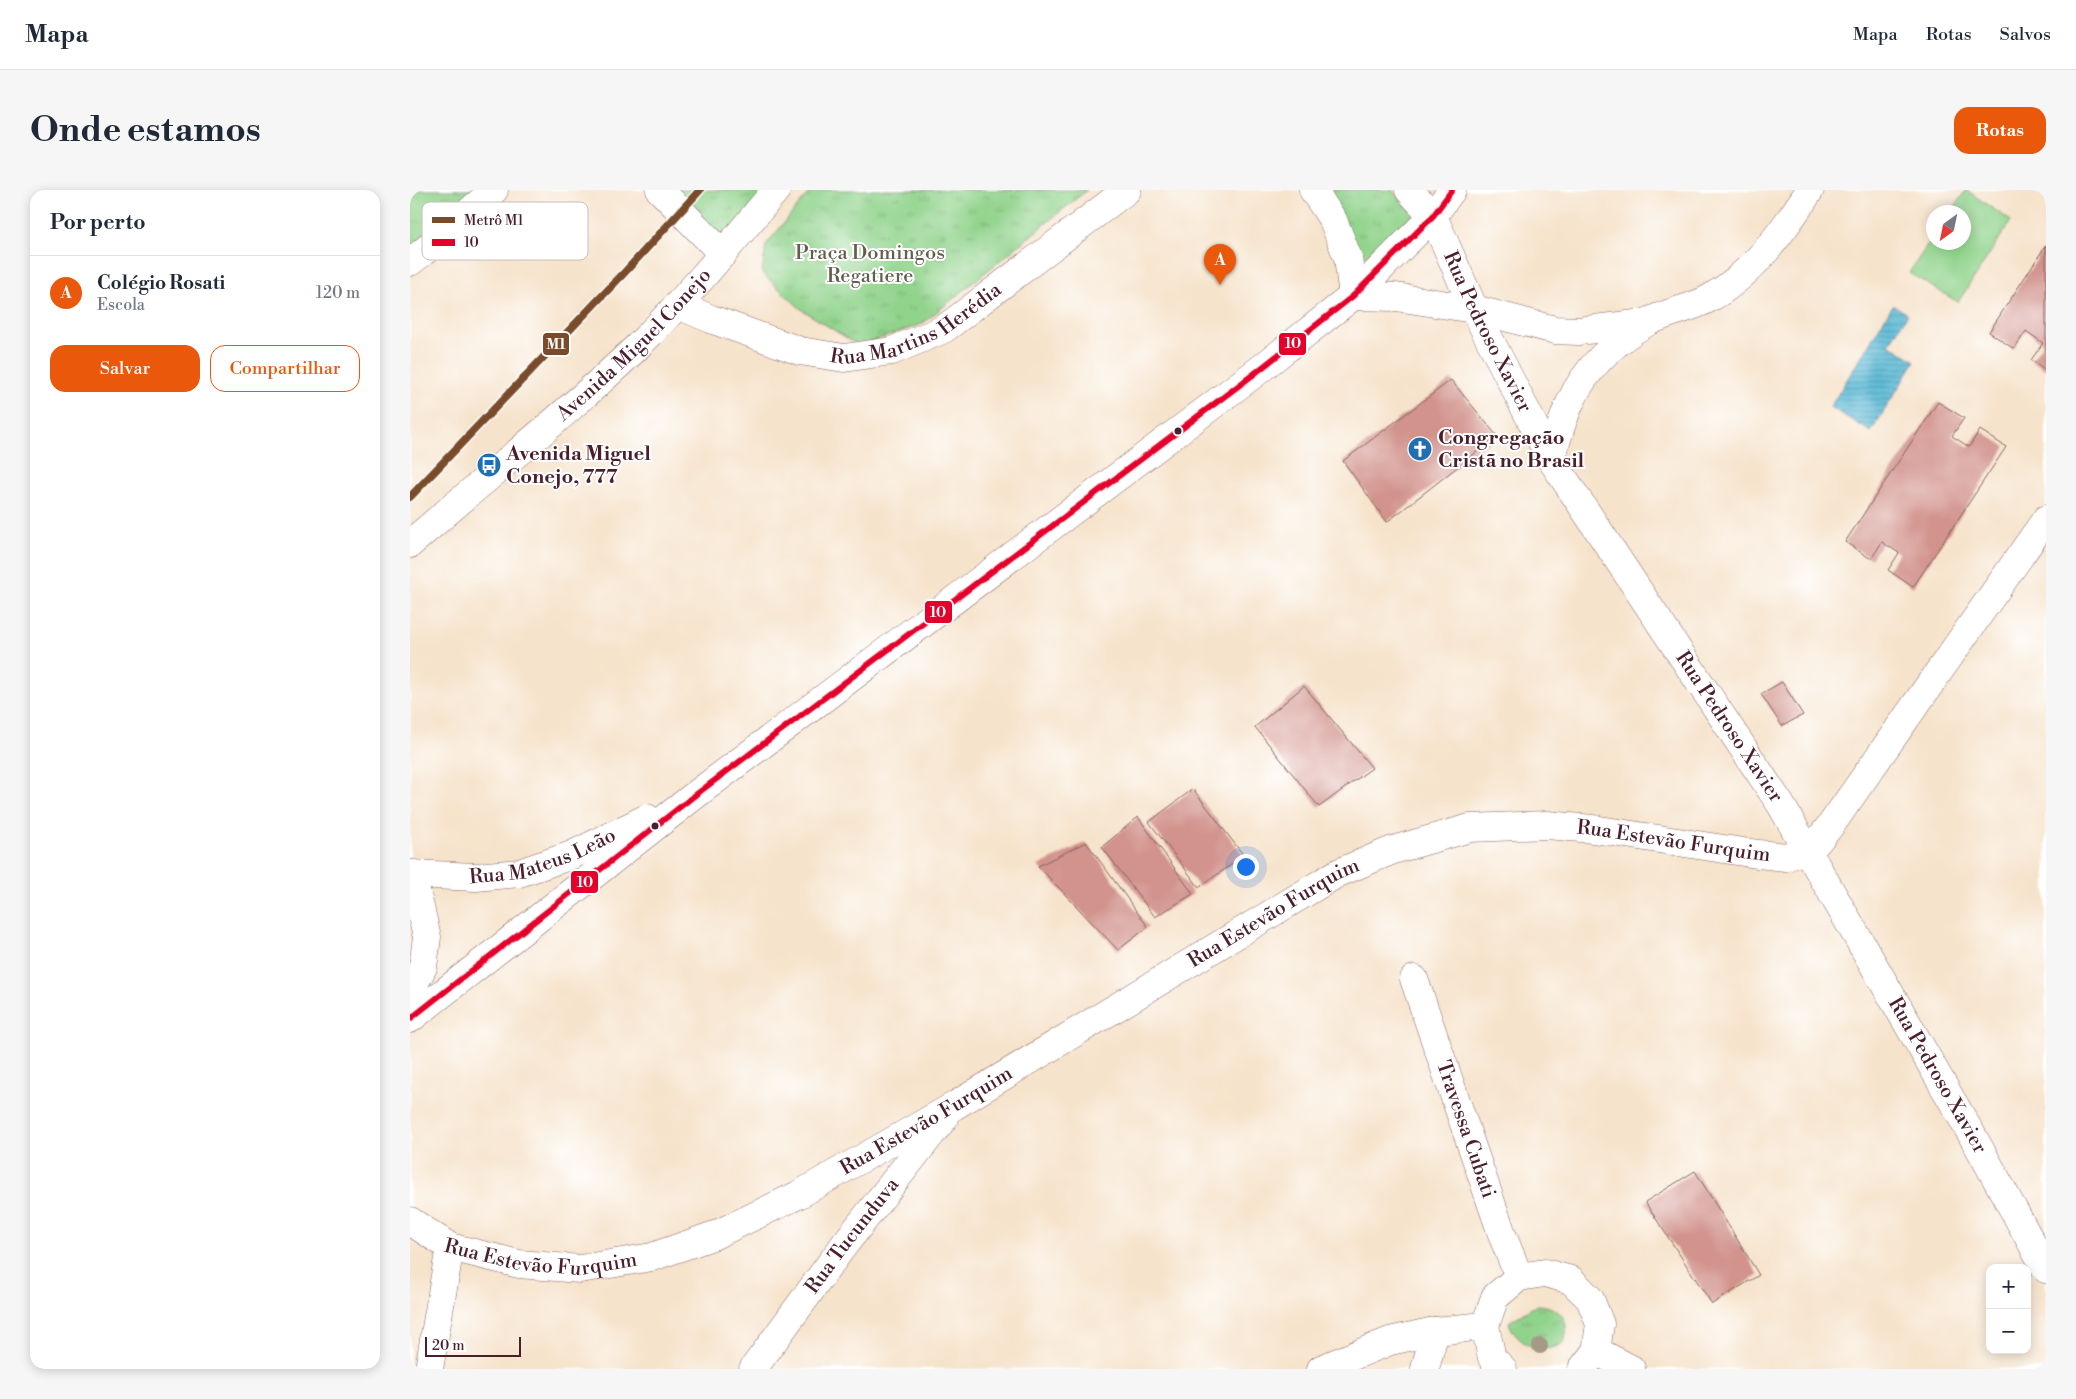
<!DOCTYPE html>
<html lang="pt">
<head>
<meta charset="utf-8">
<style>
	body { margin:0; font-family:"Libre Bodoni",serif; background:#f6f6f7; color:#1f2937 }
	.controls { position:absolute; right:15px; bottom:15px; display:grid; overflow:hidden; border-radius:10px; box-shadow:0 2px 12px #0003 }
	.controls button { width:45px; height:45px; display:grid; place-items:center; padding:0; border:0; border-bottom:1px solid #e0e1e3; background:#fff; color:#1f2937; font:25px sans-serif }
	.compass { position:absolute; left:1516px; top:15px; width:45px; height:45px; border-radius:50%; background:#fff; box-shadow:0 2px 12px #0003; rotate:213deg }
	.scale { position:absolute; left:15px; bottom:12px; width:96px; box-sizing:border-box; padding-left:5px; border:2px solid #4a1f2b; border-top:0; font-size:14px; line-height:18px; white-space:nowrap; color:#4a1f2b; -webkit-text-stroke:4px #fff; paint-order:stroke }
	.you { position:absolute; left:835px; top:676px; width:18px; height:18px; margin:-12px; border:4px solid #fff; border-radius:50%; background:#1a73e8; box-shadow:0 0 0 8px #1a73e833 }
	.badge { display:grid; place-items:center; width:32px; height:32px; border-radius:50%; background:#ea580c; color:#fff; font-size:16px; font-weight:700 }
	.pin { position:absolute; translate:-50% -41px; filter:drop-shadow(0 1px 2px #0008) }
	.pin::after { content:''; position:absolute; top:26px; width:18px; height:15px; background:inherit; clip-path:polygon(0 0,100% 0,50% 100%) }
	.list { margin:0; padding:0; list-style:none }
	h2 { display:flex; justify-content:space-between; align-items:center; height:65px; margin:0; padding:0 20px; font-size:21px }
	h2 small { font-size:16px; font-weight:400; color:#747a83 }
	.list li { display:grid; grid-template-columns:32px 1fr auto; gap:15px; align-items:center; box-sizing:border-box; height:75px; padding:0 20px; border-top:1px solid #e0e1e3 }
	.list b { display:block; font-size:19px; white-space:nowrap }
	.list p { margin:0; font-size:16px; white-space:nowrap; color:#747a83 }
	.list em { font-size:16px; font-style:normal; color:#747a83 }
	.actions { display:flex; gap:10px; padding:15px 20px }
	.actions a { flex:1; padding:11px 0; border:1px solid #ea580c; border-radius:15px; text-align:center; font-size:18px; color:#ea580c }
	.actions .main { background:#ea580c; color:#fff }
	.map { position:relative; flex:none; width:1636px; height:1179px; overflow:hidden; border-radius:15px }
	header { display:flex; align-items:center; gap:30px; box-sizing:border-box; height:70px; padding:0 25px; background:#fff; border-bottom:1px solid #e0e1e3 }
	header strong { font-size:24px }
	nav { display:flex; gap:28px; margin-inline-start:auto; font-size:18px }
	.intro { display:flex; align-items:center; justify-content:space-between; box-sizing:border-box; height:120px; padding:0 30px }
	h1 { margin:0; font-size:35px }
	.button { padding:12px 22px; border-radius:15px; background:#ea580c; color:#fff; font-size:18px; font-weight:700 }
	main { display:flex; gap:30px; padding:0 30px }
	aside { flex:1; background:#fff; border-radius:15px; box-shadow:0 2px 12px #0003 }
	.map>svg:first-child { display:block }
</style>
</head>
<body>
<header>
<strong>Mapa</strong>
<nav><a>Mapa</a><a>Rotas</a><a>Salvos</a></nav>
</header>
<div class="intro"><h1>Onde estamos</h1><a class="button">Rotas</a></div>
<main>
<aside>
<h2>Por perto<small></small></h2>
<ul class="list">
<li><span class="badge">A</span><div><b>Colégio Rosati</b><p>Escola</p></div><em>120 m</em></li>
</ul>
<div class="actions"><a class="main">Salvar</a><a>Compartilhar</a></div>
</aside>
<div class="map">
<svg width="1636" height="1179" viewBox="0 0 1636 1179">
	<defs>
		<pattern id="park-tufts" width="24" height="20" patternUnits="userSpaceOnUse" patternTransform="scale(1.25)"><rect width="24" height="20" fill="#90d38b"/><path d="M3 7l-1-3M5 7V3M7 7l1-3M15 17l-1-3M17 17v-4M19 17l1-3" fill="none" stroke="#7eb578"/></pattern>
		<pattern id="water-rules" width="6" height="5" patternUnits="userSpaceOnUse" patternTransform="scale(1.25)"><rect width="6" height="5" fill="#55b7d4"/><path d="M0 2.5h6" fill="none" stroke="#4894ac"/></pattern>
	</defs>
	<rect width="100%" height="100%" fill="#fff"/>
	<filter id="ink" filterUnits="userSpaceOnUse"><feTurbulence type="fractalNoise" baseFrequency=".02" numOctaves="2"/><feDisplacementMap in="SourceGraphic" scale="10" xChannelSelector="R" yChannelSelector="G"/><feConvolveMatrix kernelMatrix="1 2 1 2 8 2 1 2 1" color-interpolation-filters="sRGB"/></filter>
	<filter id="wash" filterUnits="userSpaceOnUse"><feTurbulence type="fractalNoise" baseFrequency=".0096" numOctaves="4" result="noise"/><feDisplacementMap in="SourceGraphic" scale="20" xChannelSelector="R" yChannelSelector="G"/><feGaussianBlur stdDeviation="1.12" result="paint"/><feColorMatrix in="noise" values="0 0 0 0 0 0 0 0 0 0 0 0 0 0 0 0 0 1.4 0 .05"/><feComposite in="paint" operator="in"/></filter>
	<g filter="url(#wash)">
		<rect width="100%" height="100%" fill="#f6e3cb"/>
		<!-- green -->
		<path fill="#90d38b" stroke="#6d795b" d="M1556,0l45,31 -53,81 -49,-29 24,-36 1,5h30v-30h-13z"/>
		<!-- park -->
		<g fill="url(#park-tufts)" stroke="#6d795b">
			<path d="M0,0h84l-84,72z"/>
			<path d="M247,0h119l-53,64z"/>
			<path d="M401,0h276l-165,134 -63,22 -58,-37 -39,-36 4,-28z"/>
			<path d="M917,0h65l24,28 -58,59z"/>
			<path d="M1127,1115c23,1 34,15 27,37 -19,15 -49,3 -55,-20z"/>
		</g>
		<!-- water -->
		<path fill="url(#water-rules)" stroke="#506b80" d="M1483,115l15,9 -19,30 26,17 -44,71 -41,-25z"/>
		<g id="blocks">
			<!-- building -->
			<g fill="#d2938c">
				<path d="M1636,55v125l-15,-10 12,-17 -17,-12 -12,18 -25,-17z"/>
				<path d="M1041,190l46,56 -110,86 -44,-61z"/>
				<path d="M1528,212l26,16 -12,18 17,11 11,-17 26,17 -93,140 -25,-17 11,-17 -17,-11 -11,17 -26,-17z"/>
				<path d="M1372,492l21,33 -21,11 -21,-32z"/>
				<path d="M894,496l68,82 -53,39 -64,-80z"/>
				<path d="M783,599l51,67 -45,31 -50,-65z"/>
				<path d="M728,627l55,77 -38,23 -53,-70z"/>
				<path d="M676,652l62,85 -30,23 -80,-84z"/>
				<path d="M1285,981l64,104 -47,29 -67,-102z"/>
			</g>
		</g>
	</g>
	<g filter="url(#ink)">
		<use href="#blocks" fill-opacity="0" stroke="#866463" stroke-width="1"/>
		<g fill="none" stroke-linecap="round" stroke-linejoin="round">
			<defs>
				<g id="street">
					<path d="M250,0l63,64"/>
					<path id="s1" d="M1023,26l41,93 77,150 230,346 195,337 70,127"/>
					<path d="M943,106l43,1 78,12 81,21 23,1 67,-8"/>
					<path id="s2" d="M268,115l33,14 89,32 44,7 48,-7 52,-22 183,-139"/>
					<path d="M1141,269c6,-19 11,-40 20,-58 14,-32 45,-61 75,-78 20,-11 45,-14 64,-25 44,-25 73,-67 100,-108"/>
					<path id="s3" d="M1004,789l89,258 16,40"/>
					<path id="s4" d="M0,1031l40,26 69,17 61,5 72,-12 63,-22 83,-40 156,-89 384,-233 55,-23 77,-22 77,-3 46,4 157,24 36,4 19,-7 11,-7 15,-18 215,-306"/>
					<path d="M1186,1161l35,18"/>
					<path d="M19,1179l21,-122"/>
					<path id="s5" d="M343,1179l91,-124 100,-127"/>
					<path d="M911,1179l69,-28 45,-10 50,-5"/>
					<path d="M1015,1179l10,-38"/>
					<path d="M1093,1179l-11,-11 -7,-32 10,-29 24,-20 26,-4 26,7 19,19 10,25 -4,27 -14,18"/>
				</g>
				<g id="secondary">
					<path d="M903,0l20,30 15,38 5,38"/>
					<path d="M999,0l24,26"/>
					<path d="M0,72l12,-9 72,-63"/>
					<path id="s6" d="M0,354c75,-66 154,-127 226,-196 50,-49 95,-104 140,-158"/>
					<path id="s7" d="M0,684l66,3 43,-4 53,-18 75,-37"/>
					<path d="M0,802l13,-25 4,-30 -15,-63"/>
					<path d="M0,829l284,-223 560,-422 99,-78 80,-80 19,-26"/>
				</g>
			</defs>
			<!-- street casing -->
			<use href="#street" stroke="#866463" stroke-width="29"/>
			<!-- secondary casing -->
			<use href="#secondary" stroke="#866463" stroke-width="29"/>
			<!-- street -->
			<use href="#street" stroke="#fff" stroke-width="28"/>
			<!-- secondary -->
			<use href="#secondary" stroke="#fff" stroke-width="28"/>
			<defs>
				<path id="bus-1" d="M0,829l284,-223 560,-422 99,-78 80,-80 19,-26"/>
			</defs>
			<!-- bus-1 casing -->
			<use href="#bus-1" stroke="#fff" stroke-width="10"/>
			<!-- bus-1 -->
			<use href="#bus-1" stroke="#e4002b" stroke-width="6"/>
			<defs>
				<path id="metro-1" d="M0,307l214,-224 76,-83"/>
			</defs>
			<!-- metro-1 casing -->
			<use href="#metro-1" stroke="#fff" stroke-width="11"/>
			<!-- metro-1 -->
			<use href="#metro-1" stroke="#7a4b2a" stroke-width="8"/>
		</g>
		<!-- trees -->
		<circle fill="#a59a86" cx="1130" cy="1156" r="8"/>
	</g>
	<!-- icons -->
	<defs>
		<symbol id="church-disc" viewBox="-11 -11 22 22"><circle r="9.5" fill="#1f6fb2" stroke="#fff"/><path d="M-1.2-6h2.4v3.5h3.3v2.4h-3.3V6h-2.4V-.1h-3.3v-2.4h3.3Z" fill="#fff"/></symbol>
		<symbol id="bus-disc" viewBox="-11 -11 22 22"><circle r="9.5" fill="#1f6fb2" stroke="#fff"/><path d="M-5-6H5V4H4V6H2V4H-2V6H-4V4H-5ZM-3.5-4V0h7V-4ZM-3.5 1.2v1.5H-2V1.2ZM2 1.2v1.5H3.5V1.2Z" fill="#fff"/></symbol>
	</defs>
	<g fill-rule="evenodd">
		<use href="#church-disc" x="996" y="245" width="28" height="28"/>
		<use href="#bus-disc" x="65" y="261" width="28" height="28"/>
	</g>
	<!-- markers -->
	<g fill="#4a1f2b" stroke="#fff" stroke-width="2">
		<circle cx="768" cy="241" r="4.5"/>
		<circle cx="245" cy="636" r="4.5"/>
	</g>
	<g text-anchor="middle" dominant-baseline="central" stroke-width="4" stroke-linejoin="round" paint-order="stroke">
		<!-- park labels -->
		<g font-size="20" fill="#625e4d" stroke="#fff">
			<text x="460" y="63">Praça Domingos<tspan x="460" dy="23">Regatiere</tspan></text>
		</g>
		<!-- street labels -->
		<g font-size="20" fill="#4a1f2b" stroke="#fff">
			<text stroke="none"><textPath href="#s2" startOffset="255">Rua Martins Herédia</textPath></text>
			<text stroke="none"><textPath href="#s1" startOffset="128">Rua Pedroso Xavier</textPath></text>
			<text stroke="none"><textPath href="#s6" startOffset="300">Avenida Miguel Conejo</textPath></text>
			<text stroke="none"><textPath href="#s1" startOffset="592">Rua Pedroso Xavier</textPath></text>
			<text stroke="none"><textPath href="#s4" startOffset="1385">Rua Estevão Furquim</textPath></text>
			<text stroke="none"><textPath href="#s7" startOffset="136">Rua Mateus Leão</textPath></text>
			<text stroke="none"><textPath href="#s4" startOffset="965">Rua Estevão Furquim</textPath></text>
			<text stroke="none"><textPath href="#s1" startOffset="998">Rua Pedroso Xavier</textPath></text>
			<text stroke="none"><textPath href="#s4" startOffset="560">Rua Estevão Furquim</textPath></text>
			<text stroke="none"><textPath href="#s3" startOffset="159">Travessa Cubati</textPath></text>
			<text stroke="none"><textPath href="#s5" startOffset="166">Rua Tucunduva</textPath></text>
			<text stroke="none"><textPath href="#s4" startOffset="140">Rua Estevão Furquim</textPath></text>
		</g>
		<!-- poi labels -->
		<g font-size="20" font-weight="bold" fill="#4a1f2b" stroke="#fff" text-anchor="start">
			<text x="1028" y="248">Congregação<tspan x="1028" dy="23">Cristã no Brasil</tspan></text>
			<text x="96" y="264">Avenida Miguel<tspan x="96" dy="23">Conejo, 777</tspan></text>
		</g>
	</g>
	<!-- legend -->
	<rect x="12" y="12" width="166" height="58" rx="8" fill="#fff" stroke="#c9bcbf" stroke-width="1"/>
	<rect x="22" y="27" width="23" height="6" fill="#7a4b2a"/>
	<rect x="22" y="49" width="23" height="7" fill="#e4002b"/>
	<g font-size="14" fill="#4a1f2b">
		<text x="54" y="35">Metrô M1</text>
		<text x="54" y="57">10</text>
	</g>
	<g stroke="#fff" stroke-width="2">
		<rect x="868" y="142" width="29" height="24" rx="5" fill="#e4002b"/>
		<rect x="132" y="142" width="28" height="24" rx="5" fill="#7a4b2a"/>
		<rect x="514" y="410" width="29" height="24" rx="5" fill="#e4002b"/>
		<rect x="160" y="680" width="29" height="24" rx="5" fill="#e4002b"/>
	</g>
	<g font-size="14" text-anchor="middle" font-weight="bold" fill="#fff">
		<text x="883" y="158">10</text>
		<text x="146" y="159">M1</text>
		<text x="528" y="427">10</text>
		<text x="175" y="697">10</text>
	</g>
</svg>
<div class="controls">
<button>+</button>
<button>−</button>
</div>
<svg class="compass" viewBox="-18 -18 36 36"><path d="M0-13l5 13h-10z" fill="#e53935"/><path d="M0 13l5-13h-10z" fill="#747a83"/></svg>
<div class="scale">20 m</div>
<div class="you"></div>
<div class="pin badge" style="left:810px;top:95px">A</div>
</div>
</main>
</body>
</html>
